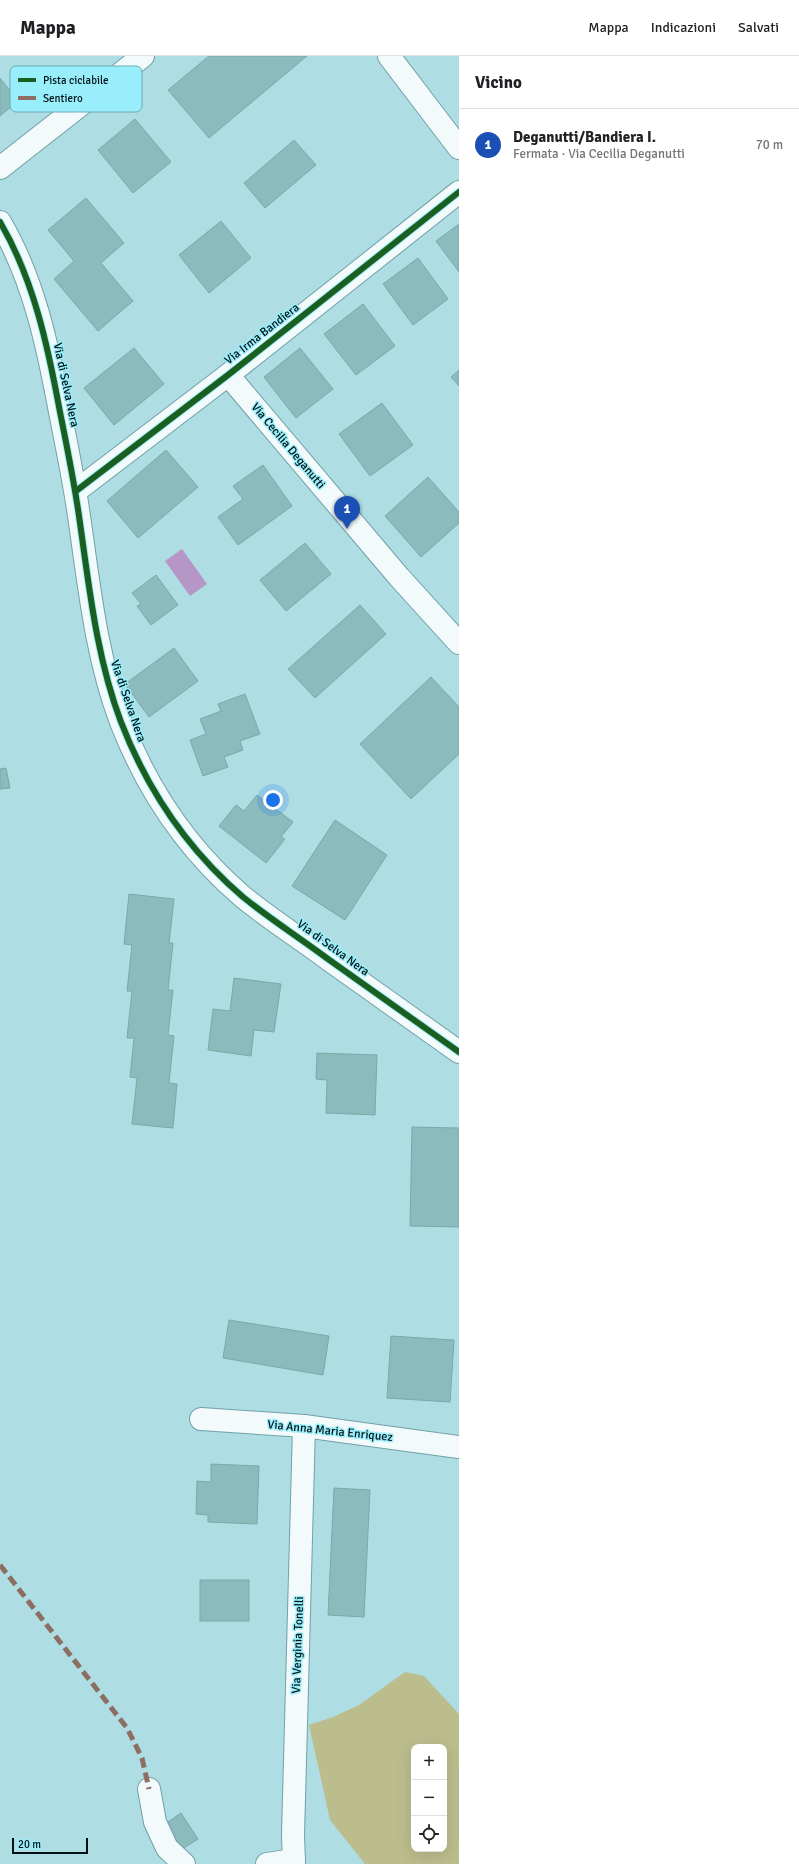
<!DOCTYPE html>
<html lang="it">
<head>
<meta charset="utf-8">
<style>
	body { margin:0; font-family:Signika,sans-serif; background:#f2f2f2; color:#202124 }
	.controls { position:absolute; right:12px; bottom:12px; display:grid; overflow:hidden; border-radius:8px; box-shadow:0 4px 16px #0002 }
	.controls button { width:36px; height:36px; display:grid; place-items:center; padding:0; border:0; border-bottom:1px solid #e0e0e0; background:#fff; color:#202124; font:20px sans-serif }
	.scale { position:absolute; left:12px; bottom:10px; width:76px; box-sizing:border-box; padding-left:4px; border:2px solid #001014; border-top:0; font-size:11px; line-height:14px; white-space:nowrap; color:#001014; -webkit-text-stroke:3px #98eefa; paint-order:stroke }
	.you { position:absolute; left:273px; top:744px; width:14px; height:14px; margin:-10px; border:3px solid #fff; border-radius:50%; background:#1a73e8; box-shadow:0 0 0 6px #1a73e833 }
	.badge { display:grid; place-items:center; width:26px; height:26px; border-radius:50%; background:#d93025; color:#fff; font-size:13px; font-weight:700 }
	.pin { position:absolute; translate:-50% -33px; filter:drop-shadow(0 1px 2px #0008) }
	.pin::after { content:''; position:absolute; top:21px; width:14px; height:12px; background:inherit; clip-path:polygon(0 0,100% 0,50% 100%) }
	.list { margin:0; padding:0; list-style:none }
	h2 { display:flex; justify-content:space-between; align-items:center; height:52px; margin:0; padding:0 16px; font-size:17px }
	h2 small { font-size:13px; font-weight:400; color:#757577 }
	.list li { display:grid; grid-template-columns:26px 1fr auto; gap:12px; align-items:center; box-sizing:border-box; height:72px; padding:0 16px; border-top:1px solid #e0e0e0 }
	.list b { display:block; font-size:15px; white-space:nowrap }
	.list p { margin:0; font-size:13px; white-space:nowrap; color:#757577 }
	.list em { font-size:13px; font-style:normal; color:#757577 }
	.icon { flex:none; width:22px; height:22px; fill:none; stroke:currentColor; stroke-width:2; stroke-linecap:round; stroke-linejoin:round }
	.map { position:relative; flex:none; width:459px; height:1808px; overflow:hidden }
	header { display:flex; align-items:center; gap:24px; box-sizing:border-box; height:56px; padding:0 20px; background:#fff; border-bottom:1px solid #e0e0e0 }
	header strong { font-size:19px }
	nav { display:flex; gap:22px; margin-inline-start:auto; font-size:14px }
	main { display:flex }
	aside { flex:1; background:#fff }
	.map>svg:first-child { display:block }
</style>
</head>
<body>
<header>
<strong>Mappa</strong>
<nav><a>Mappa</a><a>Indicazioni</a><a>Salvati</a></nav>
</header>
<main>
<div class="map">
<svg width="459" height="1808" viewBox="0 0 459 1808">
	<rect width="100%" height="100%" fill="#aedde4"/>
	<!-- forest -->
	<path fill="#bcbd8d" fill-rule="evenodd" d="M405,1616l19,4 35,38v150h-94l-35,-44 -21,-95 24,-8 26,-12zM414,1691h30v102h-30z"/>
	<!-- water -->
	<path fill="#b696c6" d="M182,493l25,35 -17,12 -25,-35z"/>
	<!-- building -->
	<g fill="#8bbbbc" stroke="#7ba9aa">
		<path d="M209,0h98l-98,82 -41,-48z"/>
		<path d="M0,22l18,23 -18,15z"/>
		<path d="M135,63l36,43 -38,31 -35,-43z"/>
		<path d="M294,84l22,25 -51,43 -21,-25z"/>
		<path d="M86,142l38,45 -23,20 32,38 -35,30 -44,-52 20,-18 -26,-31z"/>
		<path d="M221,165l30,37 -42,35 -30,-38z"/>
		<path d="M459,168v48l-23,-31z"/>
		<path d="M418,202l30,41 -35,26 -30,-41z"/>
		<path d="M363,248l32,42 -39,29 -32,-41z"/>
		<path d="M134,292l30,36 -50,41 -30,-37z"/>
		<path d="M300,292l33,41 -37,29 -32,-41z"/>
		<path d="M459,314v16l-8,-9z"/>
		<path d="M382,347l31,42 -43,31 -31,-42z"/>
		<path d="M166,394l32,37 -60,51 -31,-37z"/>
		<path d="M263,409l29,41 -54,39 -20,-28 25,-18 -10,-13z"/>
		<path d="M428,421l31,35v11l-38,34 -36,-41z"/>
		<path d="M305,487l26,31 -45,37 -26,-31z"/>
		<path d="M156,519l22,30 -27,20 -14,-19 4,-2 -9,-11z"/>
		<path d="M360,549l26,29 -71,64 -27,-29z"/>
		<path d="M174,592l24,33 -49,36 -24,-33z"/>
		<path d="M431,621l28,30v47l-48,45 -51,-55z"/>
		<path d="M245,638l15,40 -20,7 3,9 -19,7 4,10 -25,9 -13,-36 16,-6 -6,-15 21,-8 -3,-7z"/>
		<path d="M6,712l4,20 -10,1v-20z"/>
		<path d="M257,739l36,27 -12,15 4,2 -19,24 -47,-37 17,-21 8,6z"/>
		<path d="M335,764l52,35 -42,65 -53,-34z"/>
		<path d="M129,838l45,5 -5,44h4l-5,47h5l-5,45 6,1 -5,47 8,1 -4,44 -41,-4 5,-46 -7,-1 4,-39h-7l5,-47h-5l5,-46 -8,-1z"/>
		<path d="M234,922l47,6 -7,48 -20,-2 -3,26 -43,-6 5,-41 17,2z"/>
		<path d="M317,997l60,2 -2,60 -49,-2 1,-33 -11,-1z"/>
		<path d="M412,1071l47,1v99l-49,-1z"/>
		<path d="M229,1264l100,16 -6,39 -100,-17z"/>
		<path d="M391,1280l63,4 -4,62 -63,-4z"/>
		<path d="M211,1408l48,2 -2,58 -49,-2v-7l-12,-1 1,-33 14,1z"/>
		<path d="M334,1432l36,2 -6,127 -36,-2z"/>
		<rect x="200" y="1524" width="49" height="41"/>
		<path d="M181,1757l17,26 -17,11 -16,-26z"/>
	</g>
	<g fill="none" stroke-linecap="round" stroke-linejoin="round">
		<defs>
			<g id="minor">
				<path d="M389,0l70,92"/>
				<path d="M0,112l143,-112"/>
				<path d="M0,166c34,58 48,125 60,190 7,35 14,69 19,104 10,69 17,140 42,206 26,67 67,128 122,175 27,22 57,41 85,62 44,31 87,62 131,93"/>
				<path d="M228,319l171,202 60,66"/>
				<path d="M76,435l152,-116 231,-183"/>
				<path d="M201,1363l103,7 155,21"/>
				<path d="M149,1733l6,33 12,26 17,16"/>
				<path d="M267,1808l27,-4"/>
				<path d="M294,1808l-1,-29 11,-409"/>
			</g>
		</defs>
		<!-- minor casing -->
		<use href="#minor" stroke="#70a1a7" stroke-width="24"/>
		<!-- minor -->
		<use href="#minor" stroke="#f3fafb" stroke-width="22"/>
		<!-- quiet -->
		<path stroke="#8d6e63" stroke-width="5" stroke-dasharray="10 5" stroke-linecap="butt" d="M0,1509l127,163 15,30 7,31"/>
		<defs>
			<g id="cycleway">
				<path d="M0,166c34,58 48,125 60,190 7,35 14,69 19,104 10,69 17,140 42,206 26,67 67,128 122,175 27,22 57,41 85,62 44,31 87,62 131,93"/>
				<path d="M76,435l152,-116 231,-183"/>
			</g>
		</defs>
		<!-- cycleway casing -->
		<use href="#cycleway" stroke="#98eefa" stroke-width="8"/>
		<!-- cycleway -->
		<use href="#cycleway" stroke="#1b5e20" stroke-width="6"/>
	</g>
	<g text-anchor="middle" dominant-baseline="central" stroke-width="3" stroke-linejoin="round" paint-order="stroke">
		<!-- street labels -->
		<g font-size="12" fill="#001014" stroke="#98eefa">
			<text transform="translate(262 278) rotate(-38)">Via Irma Bandiera</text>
			<text transform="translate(66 329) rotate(78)">Via di Selva Nera</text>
			<text transform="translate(288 390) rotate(50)">Via Cecilia Deganutti</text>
			<text transform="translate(128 645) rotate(71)">Via di Selva Nera</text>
			<text transform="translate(333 892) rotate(36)">Via di Selva Nera</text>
			<text transform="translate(330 1375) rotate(6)">Via Anna Maria Enriquez</text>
			<text transform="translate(298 1589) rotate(-88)">Via Verginia Tonelli</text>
		</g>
	</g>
	<!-- legend -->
	<rect x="10" y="10" width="132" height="46" rx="6" fill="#98eefa" stroke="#6aabb5" stroke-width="1"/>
	<rect x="18" y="22" width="18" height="4" fill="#1b5e20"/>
	<rect x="18" y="40" width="18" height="4" fill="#8d6e63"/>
	<g font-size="11" fill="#001014">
		<text x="43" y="28">Pista ciclabile</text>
		<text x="43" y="46">Sentiero</text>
	</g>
</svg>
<div class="controls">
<button>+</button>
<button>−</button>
<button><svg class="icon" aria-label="locate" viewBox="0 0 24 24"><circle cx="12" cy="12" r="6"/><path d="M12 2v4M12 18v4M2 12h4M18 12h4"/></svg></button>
</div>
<div class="scale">20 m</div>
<div class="you"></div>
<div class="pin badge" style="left:347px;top:473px;background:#1a4fb4">1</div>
</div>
<aside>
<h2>Vicino<small></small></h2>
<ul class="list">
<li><span class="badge" style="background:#1a4fb4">1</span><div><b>Deganutti/Bandiera I.</b><p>Fermata · Via Cecilia Deganutti</p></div><em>70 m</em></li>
</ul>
</aside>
</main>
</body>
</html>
